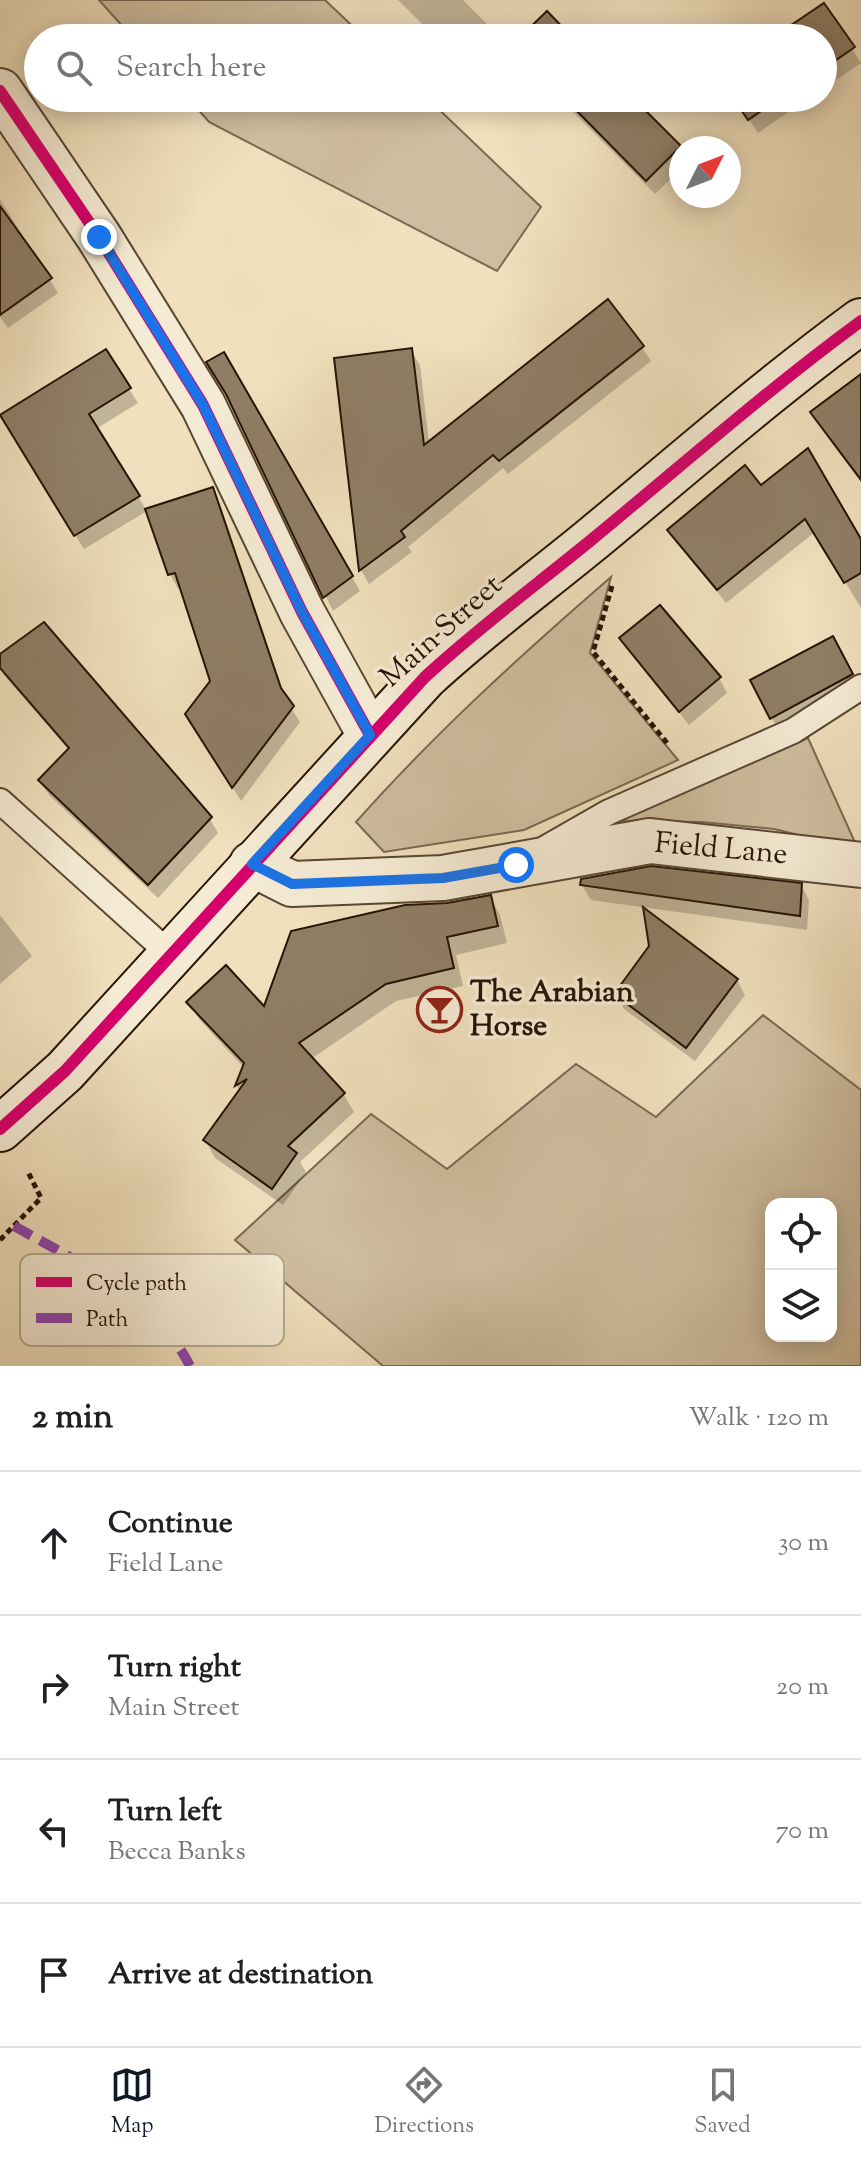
<!DOCTYPE html>
<html lang="en">
<head>
<meta charset="utf-8">
<style>
	body { margin:0; font-family:"Sorts Mill Goudy",serif; background:#f2f2f2; color:#202124 }
	.controls { position:absolute; right:24px; bottom:24px; display:grid; overflow:hidden; border-radius:16px; box-shadow:0 4px 20px #0003 }
	.controls button { width:72px; height:72px; display:grid; place-items:center; padding:0; border:0; border-bottom:2px solid #e0e0e0; background:#fff; color:#202124; font:40px sans-serif }
	.compass { position:absolute; left:669px; top:136px; width:72px; height:72px; border-radius:50%; background:#fff; box-shadow:0 4px 20px #0003; rotate:48deg }
	.stop { position:absolute; width:24px; height:24px; margin:-18px; border:6px solid #1a73e8; border-radius:50%; background:#fff }
	.stop.end { background:#1a73e8; border-color:#fff; box-shadow:0 2px 8px #0008 }
	.list { margin:0; padding:0; list-style:none }
	h2 { display:flex; justify-content:space-between; align-items:center; height:104px; margin:0; padding:0 32px; font-size:34px }
	h2 small { font-size:26px; font-weight:400; color:#757577 }
	.list li { display:grid; grid-template-columns:52px 1fr auto; gap:24px; align-items:center; box-sizing:border-box; height:144px; padding:0 32px; border-top:2px solid #e0e0e0 }
	.list b { display:block; font-size:30px; white-space:nowrap }
	.list p { margin:0; font-size:26px; white-space:nowrap; color:#757577 }
	.list em { font-size:26px; font-style:normal; color:#757577 }
	.icon { flex:none; width:44px; height:44px; fill:none; stroke:currentColor; stroke-width:2; stroke-linecap:round; stroke-linejoin:round }
	.map { position:relative; flex:none; width:861px; height:1366px; overflow:hidden }
	.search { position:absolute; background:#fff; box-shadow:0 4px 20px #0003; left:24px; right:24px; top:24px; height:88px; display:flex; align-items:center; gap:20px; box-sizing:border-box; padding:0 28px; border-radius:44px; color:#757577; font-size:30px }
	.sheet { height:680px; background:#fff }
	nav { display:flex; justify-content:space-around; align-items:center; box-sizing:border-box; height:112px; border-top:2px solid #e0e0e0; background:#fff; font-size:22px; color:#757577 }
	nav a { display:grid; justify-items:center; gap:4px }
	nav .on { color:#111827 }
	.map>svg:first-child { display:block }
</style>
</head>
<body>
<div class="map">
<svg width="861" height="1366" viewBox="0 0 861 1366">
	<rect width="100%" height="100%" fill="#f0e0bd"/>
	<filter id="stains"><feTurbulence type="fractalNoise" baseFrequency=".0025" numOctaves="4"/><feColorMatrix values="0 0 0 0 .2 0 0 0 0 .09 0 0 0 0 .02 0 0 0 .5 -.17"/></filter>
	<radialGradient id="worn" r=".72"><stop offset=".6" stop-color="#630" stop-opacity="0"/><stop offset="1" stop-color="#630" stop-opacity=".3"/></radialGradient>
	<!-- green -->
	<g fill="#cebd9e" stroke="#7a6852" stroke-width="2" fill-rule="evenodd">
		<path d="M99,0h226l40,38h-232z"/>
		<path d="M188,98h239l114,109 -44,64 -288,-149z"/>
		<path d="M611,577l-21,76 88,107 -154,70 -140,22 -28,-30c79,-89 165,-167 255,-245z"/>
		<path d="M808,738l50,111 -84,-20 -73,-7 -77,-1 -2,-6z"/>
		<path d="M763,1015l98,75v276h-478l-148,-126 136,-126 76,55 129,-105 80,53zM771,1204h60v132h-60z"/>
	</g>
	<!-- shadow -->
	<g fill="#0003">
		<path d="M398,0h65l38,38h-65z"/>
		<path d="M824,5l37,58 -38,26v-51h-47z"/>
		<path d="M559,98h72l48,49 2,22 -26,25z"/>
		<path d="M734,98h75l-51,35z"/>
		<path d="M0,199l58,94 -50,35 -8,-11z"/>
		<path d="M642,347l9,14 -143,113 -5,-6 -95,79 4,5 -43,32 -8,-14 -25,-210 75,-9 9,14 9,78z"/>
		<path d="M223,355l137,236 -27,20 -104,-213z"/>
		<path d="M129,389l9,14 -42,26 51,82 -63,38 -74,-119z"/>
		<path d="M761,488l100,55v65l-46,-76 -89,71 -57,-73z"/>
		<path d="M212,490l8,14 66,196 14,22 -59,79 -45,-72 16,-48 -30,-93 -4,1 -8,-15z"/>
		<path d="M621,639l98,39 8,15 -38,32z"/>
		<path d="M841,654l18,36 -79,43 -28,-53z"/>
		<path d="M0,657l210,162 8,14 -60,65 -109,-103 -9,-14 29,-31 -65,-75z"/>
		<path d="M582,885h219l8,15 -2,30 -216,-30z"/>
		<path d="M490,897l10,18 7,28 -51,12 7,31 -67,15 -85,58 33,36 10,17 -54,50 6,10 -23,33 -68,-47 -10,-18 35,-49 -3,-5 7,-18 -45,-49 -10,-17 76,8 182,-105z"/>
		<path d="M0,915l32,41 -32,28z"/>
		<path d="M737,980l8,15 -50,66 -71,-52 -8,-15z"/>
	</g>
	<!-- building -->
	<g fill="#8f7e65" stroke="#261305" stroke-width="2">
		<path d="M824,3l31,44 -32,22v-31h-51z"/>
		<path d="M547,11l26,27h-54z"/>
		<path d="M564,98h69l48,48 -35,35z"/>
		<path d="M733,98h47l-32,22z"/>
		<path d="M0,206l52,72 -52,37z"/>
		<path d="M608,299l36,47 -145,115 -6,-6 -92,76 4,6 -46,34 -25,-213 78,-10 12,97z"/>
		<path d="M106,349l25,39 -42,26 51,82 -66,40 -74,-121z"/>
		<path d="M224,352l129,224 -30,22 -97,-204 -20,-32z"/>
		<path d="M861,374v106l-51,-68z"/>
		<path d="M808,448l53,91v34l-17,10 -39,-64 -88,71 -50,-60 78,-65 16,20z"/>
		<path d="M213,487l68,201 13,18 -62,82 -47,-74 25,-33 -35,-108 -7,2 -23,-66z"/>
		<path d="M660,605l61,72 -42,35 -60,-74z"/>
		<path d="M44,622l168,195 -64,68 -110,-105 31,-32 -69,-80v-14z"/>
		<path d="M833,636l20,38 -83,45 -20,-39z"/>
		<path d="M651,866l151,17 -2,33 -220,-31 1,-6z"/>
		<path d="M491,895l7,31 -51,11 7,31 -68,16 -87,59 46,50 -57,53 9,7 -25,36 -69,-49 44,-61 -12,7 9,-23 -58,-61 40,-37 38,41 27,-75 114,-26 42,-2z"/>
		<path d="M643,907l95,72 -52,69 -72,-54 35,-48z"/>
	</g>
	<g fill="none" stroke-linecap="round" stroke-linejoin="round">
		<defs>
			<g id="lane">
				<path d="M0,801l171,154"/>
				<path d="M546,848l63,-36 184,-81 68,-44"/>
			</g>
			<g id="street">
				<path d="M0,91l99,146 104,168 99,207 68,123"/>
				<path d="M252,864l40,20 151,-6 207,-37 211,24"/>
			</g>
			<path id="secondary" d="M0,1129l65,-58 360,-394c53,-49 110,-91 165,-136 90,-74 177,-151 271,-220"/>
		</defs>
		<!-- lane casing -->
		<use href="#lane" stroke="#584633" stroke-width="28"/>
		<!-- street casing -->
		<use href="#street" stroke="#584633" stroke-width="48"/>
		<!-- secondary casing -->
		<use href="#secondary" stroke="#261305" stroke-width="48"/>
		<!-- path -->
		<g stroke="#261305" stroke-width="5" stroke-dasharray="6 4" stroke-linecap="butt">
			<path d="M612,586l-19,66 74,91"/>
			<path d="M0,1240l41,-42 -14,-28"/>
		</g>
		<!-- lane -->
		<use href="#lane" stroke="#f5ebd4" stroke-width="24"/>
		<!-- street -->
		<use href="#street" stroke="#f5ebd4" stroke-width="44"/>
		<!-- secondary -->
		<use href="#secondary" stroke="#f5ebd4" stroke-width="44"/>
		<!-- quiet -->
		<path stroke="#8e44ad" stroke-width="10" stroke-dasharray="20 10" stroke-linecap="butt" d="M14,1226c65,37 140,70 176,140"/>
		<defs>
			<g id="cycleway">
				<path d="M0,91l99,146 104,168 99,207 68,123"/>
				<path d="M0,1129l65,-58 360,-394c53,-49 110,-91 165,-136 90,-74 177,-151 271,-220"/>
			</g>
		</defs>
		<!-- cycleway casing -->
		<use href="#cycleway" stroke="#f5ebd4" stroke-width="17"/>
		<!-- cycleway -->
		<use href="#cycleway" stroke="#d6006c" stroke-width="12"/>
	</g>
	<g fill="none" stroke-linecap="round" stroke-linejoin="round">
		<!-- route -->
		<path stroke="#1a73e8" stroke-width="10" d="M99,237l104,168 99,207 68,123 -118,129 40,20 151,-6 73,-13"/>
	</g>
	<!-- icons -->
	<defs>
		<symbol id="bar-ring" viewBox="-11 -11 22 22"><circle r="9.5" fill="#f5ebd4" stroke="#8f2418" stroke-width="1.5"/><path d="M-6-5H6L.8 .8V4.5H3.5V6h-7V4.5H-.8V.8Z" fill="#8f2418"/></symbol>
	</defs>
	<g fill-rule="evenodd">
		<use href="#bar-ring" x="414" y="984" width="51" height="51"/>
	</g>
	<g text-anchor="middle" dominant-baseline="central" stroke-width="7" stroke-linejoin="round" paint-order="stroke">
		<!-- street labels -->
		<g font-size="30" fill="#261305" stroke="#f5ebd4">
			<text transform="translate(442 632) rotate(-42)">Main Street</text>
			<text transform="translate(721 850) rotate(5)">Field Lane</text>
		</g>
		<!-- poi labels -->
		<g font-size="30" font-weight="bold" fill="#261305" stroke="#f5ebd4" text-anchor="start">
			<text x="470" y="993">The Arabian<tspan x="470" dy="34">Horse</tspan></text>
		</g>
	</g>
	<!-- legend -->
	<rect x="20" y="1254" width="264" height="92" rx="12" fill="#f5ebd4" stroke="#b7aa96" stroke-width="2"/>
	<rect x="36" y="1277" width="36" height="10" fill="#d6006c"/>
	<rect x="36" y="1313" width="36" height="10" fill="#8e44ad"/>
	<g font-size="22" fill="#261305">
		<text x="86" y="1290">Cycle path</text>
		<text x="86" y="1326">Path</text>
	</g>
	<rect width="100%" height="100%" filter="url(#stains)"/>
	<rect width="100%" height="100%" fill="url(#worn)"/>
</svg>
<div class="controls">
<button><svg class="icon" aria-label="locate" viewBox="0 0 24 24"><circle cx="12" cy="12" r="6"/><path d="M12 2v4M12 18v4M2 12h4M18 12h4"/></svg></button>
<button><svg class="icon" aria-label="layers" viewBox="0 0 24 24"><path d="M12 4l9 5-9 5-9-5zM3 14l9 5 9-5"/></svg></button>
</div>
<svg class="compass" viewBox="-18 -18 36 36"><path d="M0-13l5 13h-10z" fill="#e53935"/><path d="M0 13l5-13h-10z" fill="#757577"/></svg>
<div class="stop" style="left:516px;top:865px"></div>
<div class="stop end" style="left:99px;top:237px"></div>
<div class="search"><svg class="icon" aria-label="search" viewBox="0 0 24 24"><circle cx="10" cy="10" r="6"/><path d="M15 15l6 6"/></svg>Search here</div>
</div>
<section class="sheet">
<h2>2 min<small>Walk · 120 m</small></h2>
<ul class="list">
<li><svg class="icon" aria-label="ahead" viewBox="0 0 24 24"><path d="M12 20V5M6 11l6-6 6 6"/></svg><div><b>Continue</b><p>Field Lane</p></div><em>30 m</em></li>
<li><svg class="icon" aria-label="right" viewBox="0 0 24 24"><path d="M7 20v-9h11M14 6l5 5-5 5"/></svg><div><b>Turn right</b><p>Main Street</p></div><em>20 m</em></li>
<li><svg class="icon" aria-label="left" viewBox="0 0 24 24"><path d="M17 20v-9H6M10 6l-5 5 5 5"/></svg><div><b>Turn left</b><p>Becca Banks</p></div><em>70 m</em></li>
<li><svg class="icon" aria-label="arrive" viewBox="0 0 24 24"><path d="M6 21V4h12l-3 4 3 4H6"/></svg><div><b>Arrive at destination</b></div></li>
</ul>
</section>
<nav>
<a class="on"><svg class="icon" aria-label="map" viewBox="0 0 24 24"><path d="M3 6l6-2 6 2 6-2v14l-6 2-6-2-6 2zM9 4v14M15 6v14"/></svg>Map</a>
<a><svg class="icon" aria-label="directions" viewBox="0 0 24 24"><path d="M12 3l9 9-9 9-9-9zM9 14v-3h6M13 9l2 2-2 2"/></svg>Directions</a>
<a><svg class="icon" aria-label="saved" viewBox="0 0 24 24"><path d="M7 4h10v16l-5-4-5 4z"/></svg>Saved</a>
</nav>
</body>
</html>
